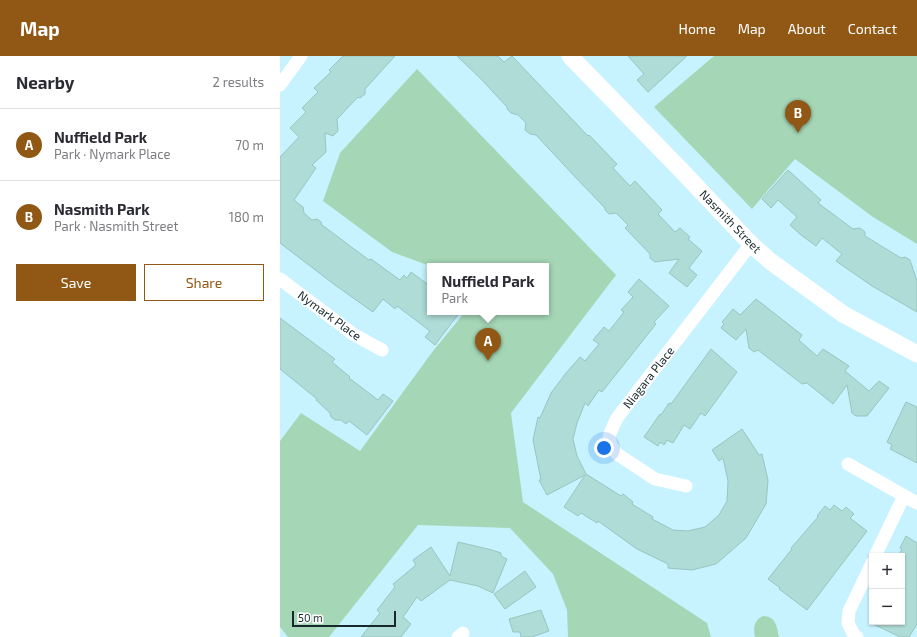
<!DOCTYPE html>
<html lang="en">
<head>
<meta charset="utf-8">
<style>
	body { margin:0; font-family:"Exo 2",sans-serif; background:#f2f2f3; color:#2b2b33 }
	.controls { position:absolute; right:12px; bottom:12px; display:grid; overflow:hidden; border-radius:0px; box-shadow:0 1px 3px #0004 }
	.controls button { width:36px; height:36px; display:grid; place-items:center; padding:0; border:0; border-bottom:1px solid #e1e1e2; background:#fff; color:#2b2b33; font:20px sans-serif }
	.scale { position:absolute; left:12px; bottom:10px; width:104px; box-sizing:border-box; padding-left:4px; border:2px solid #18282d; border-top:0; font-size:11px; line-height:14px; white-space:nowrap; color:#18282d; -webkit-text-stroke:3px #fff; paint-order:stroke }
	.you { position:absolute; left:324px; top:392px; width:14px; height:14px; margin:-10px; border:3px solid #fff; border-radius:50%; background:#1a73e8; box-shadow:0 0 0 6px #1a73e833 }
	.badge { display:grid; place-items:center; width:26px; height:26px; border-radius:50%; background:#915714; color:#fff; font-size:13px; font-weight:700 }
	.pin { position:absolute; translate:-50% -33px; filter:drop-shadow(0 1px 2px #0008) }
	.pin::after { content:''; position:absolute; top:21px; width:14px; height:12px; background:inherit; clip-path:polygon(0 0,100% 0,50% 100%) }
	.popup { position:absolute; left:147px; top:207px; width:122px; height:52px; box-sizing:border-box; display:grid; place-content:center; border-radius:0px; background:#fff; filter:drop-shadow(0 1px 3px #0005); font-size:13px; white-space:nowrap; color:#7c7c81 }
	.popup b { font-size:15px; color:#2b2b33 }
	.popup::after { content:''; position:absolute; left:50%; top:100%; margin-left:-8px; border:8px solid transparent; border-top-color:#fff }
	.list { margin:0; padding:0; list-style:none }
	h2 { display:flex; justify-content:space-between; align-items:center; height:52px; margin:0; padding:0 16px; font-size:17px }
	h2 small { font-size:13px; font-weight:400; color:#7c7c81 }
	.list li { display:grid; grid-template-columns:26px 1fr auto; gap:12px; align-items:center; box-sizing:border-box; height:72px; padding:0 16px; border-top:1px solid #e1e1e2 }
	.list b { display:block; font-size:15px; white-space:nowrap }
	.list p { margin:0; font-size:13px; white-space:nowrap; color:#7c7c81 }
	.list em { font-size:13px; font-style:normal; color:#7c7c81 }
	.actions { display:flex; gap:8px; padding:12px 16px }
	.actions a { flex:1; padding:9px 0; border:1px solid #915714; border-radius:0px; text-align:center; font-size:14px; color:#915714 }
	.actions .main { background:#915714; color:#fff }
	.map { position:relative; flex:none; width:637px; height:581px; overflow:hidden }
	header { display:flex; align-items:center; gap:24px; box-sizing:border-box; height:56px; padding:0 20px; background:#915714; color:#fff }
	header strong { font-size:19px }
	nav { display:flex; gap:22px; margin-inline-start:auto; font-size:14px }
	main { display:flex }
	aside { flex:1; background:#fff }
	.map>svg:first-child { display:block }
</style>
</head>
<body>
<header>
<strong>Map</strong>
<nav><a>Home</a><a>Map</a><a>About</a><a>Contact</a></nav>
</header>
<main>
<aside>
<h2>Nearby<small>2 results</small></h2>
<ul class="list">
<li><span class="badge">A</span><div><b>Nuffield Park</b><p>Park · Nymark Place</p></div><em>70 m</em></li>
<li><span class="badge">B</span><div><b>Nasmith Park</b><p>Park · Nasmith Street</p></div><em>180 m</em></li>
</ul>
<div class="actions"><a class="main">Save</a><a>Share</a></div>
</aside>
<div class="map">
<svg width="637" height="581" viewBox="0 0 637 581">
	<rect width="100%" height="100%" fill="#c7f2ff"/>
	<!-- green -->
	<g fill="#a5d7b6">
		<path d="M434,0h203v188l-44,-27 -78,-58 -43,50 -98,-102z"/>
		<path d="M137,13l199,206 -105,138 12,89 184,121 4,14h-143l-1,-27 -14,-36 -43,-46 -92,-3 -89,112h-41l-8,-10v-186l21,-28 59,38 73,-100 32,-39h81v-46h-116l-38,-14 -69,-51 17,-48z"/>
		<path d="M483,560c13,0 14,11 16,21h-24c-2,-9 -1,-17 8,-21z"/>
	</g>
	<!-- building -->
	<g fill="#afdcd6" stroke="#99c5c0">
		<path d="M63,0h52l-30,33v5l-5,4 -2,-1 -21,22 1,12 -5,5 -8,-3 1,19 -14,13 4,3 -22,32 9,7 1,6 8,7 5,-1 4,3 1,3 47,35 2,-1 29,21 4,-5 3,3 4,-6 19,14v26h30l-25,33 -10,-8 5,-6 -33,-25 -2,3 -12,-10 -10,13 -38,-27 -55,-42v-86l19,-20 -9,-9 16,-16 -4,-4 16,-16 -4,-4 17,-16 -2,-2z"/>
		<path d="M177,0h41l6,6 8,-6 76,80 1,-1 28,29 -4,4 17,18 5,-5 27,29 -4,4 17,18 5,-4 10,9 -2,2 14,12 -13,17 8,7 -10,12 -18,-14 10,-14 -24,3 -5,-4v-4l-25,-26 3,-3 -12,-12 -7,1 -4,-4v-2l-28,-29 -41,-44 -6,-1 -5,-4 1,-7 -8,-8 -7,-2 -4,-4v-2l-26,-28z"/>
		<path d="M348,0h59l-39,36 -11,-12 7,-6z"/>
		<path d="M508,114l33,30 -3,3 35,26 7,-1 5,4v4l36,22 4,-1 5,3 7,21v31l-45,-26 -36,-25 6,-7 -20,-16 -6,8 -15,-11 -11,-10 7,-8 -19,-17 -7,8 -9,-9z"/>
		<path d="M359,223l30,27 -15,16 2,2 -54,68 -3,-2 -11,16 -3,-3 -8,20 -4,16 4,17 9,18 35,22 2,-2 10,8 -1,2 21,13 -1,2 21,11 15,1 17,-4 14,-12 8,-14 1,-20 -5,-23 -4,3 -7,-11 30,-21 17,26 3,-1 6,26 -2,24 -20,34 -30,26 -24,6 -24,-2v-4l-31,-15 -39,-28 -1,2 -16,-10 -3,3 -14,-9 21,-32 -38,20 -8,-15h2l-8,-40 5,-23 2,1 11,-25 15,-20 14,-16 5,4 14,-17 -6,-4 11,-13 5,4 15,-19 -3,-2 12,-13 -5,-5z"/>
		<path d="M476,243l46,36 -3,5 2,2 16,14 6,-7 26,17 -4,5 24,20 10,-10 10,7 -22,28h-11l-4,-3 -5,-28 -14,19 -26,-21 -5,1 -44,-34 -4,2 -5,-4 -3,-19 -10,11 -15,-12 3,-4 -2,-2 11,-13 7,6z"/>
		<path d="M0,262l55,41 -3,3 18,15 -1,1 29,22 5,-6 10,7 -26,34 -18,-14 -3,3 -5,-4h-6l-4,-3 -1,-4 -14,-13 1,-1 -37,-30z"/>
		<path d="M431,293l26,23 -32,44 -4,-3 -11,16 -6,-4 -11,18 -6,-3 -3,5 -4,-3 -2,4 -14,-9 16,-23 1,1 8,-12 2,1z"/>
		<path d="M626,346l11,5v56l-27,-14 2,-4 -5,-3z"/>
		<path d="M554,449l8,6 4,-4 8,7 -4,4 17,13 -60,79 -28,-21 1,-1 -12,-9 24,-30 -1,-1 27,-31 -1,-1 8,-10 5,4z"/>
		<path d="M626,480l11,7v81l-8,13h-9l-31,-15h33v-66h-4l4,-7 -2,-1z"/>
		<path d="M178,486l34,8 9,3v3l6,3 -14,34 -15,-7 -28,-6 -29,21 -4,-4 -14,20 8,7 -10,13h-40l19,-24 -3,-3 18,-23 -2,-3 23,-19 -3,-5 18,-13 19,29z"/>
		<path d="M245,515l11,16 -31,22 -11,-15z"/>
		<path d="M261,554l8,21 -17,6h-11l-1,-5h-7l-4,-13z"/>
	</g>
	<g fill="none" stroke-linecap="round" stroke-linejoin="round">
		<!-- minor -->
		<g stroke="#fff" stroke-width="13">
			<path d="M0,29l21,-29"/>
			<path d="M0,223l73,55 29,16"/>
			<path d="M568,408l69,39"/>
			<path d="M406,430l-31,-7 -38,-25 -6,-9 -2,-8 2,-6 6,-13 134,-174"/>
			<path d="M595,500l29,-60"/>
			<path d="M178,581l5,-4"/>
			<path d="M577,581l-3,-2 -6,-12 1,-12 23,-48"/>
		</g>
		<!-- tertiary -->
		<path stroke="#fff" stroke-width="17" d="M290,0l110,113 71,75 19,17 73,53 74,40"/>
	</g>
	<g text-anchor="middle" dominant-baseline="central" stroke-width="3.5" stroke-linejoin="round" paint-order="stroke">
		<!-- street labels -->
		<g font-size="12" fill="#18282d" stroke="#fff">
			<text transform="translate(451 165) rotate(46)">Nasmith Street</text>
			<text transform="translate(50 259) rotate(36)">Nymark Place</text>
			<text transform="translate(368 321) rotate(-52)">Niagara Place</text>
		</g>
	</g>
</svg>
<div class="controls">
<button>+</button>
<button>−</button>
</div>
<div class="scale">50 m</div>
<div class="you"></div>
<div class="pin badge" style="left:208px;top:305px">A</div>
<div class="popup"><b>Nuffield Park</b>Park</div>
<div class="pin badge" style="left:518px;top:77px">B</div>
</div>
</main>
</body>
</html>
